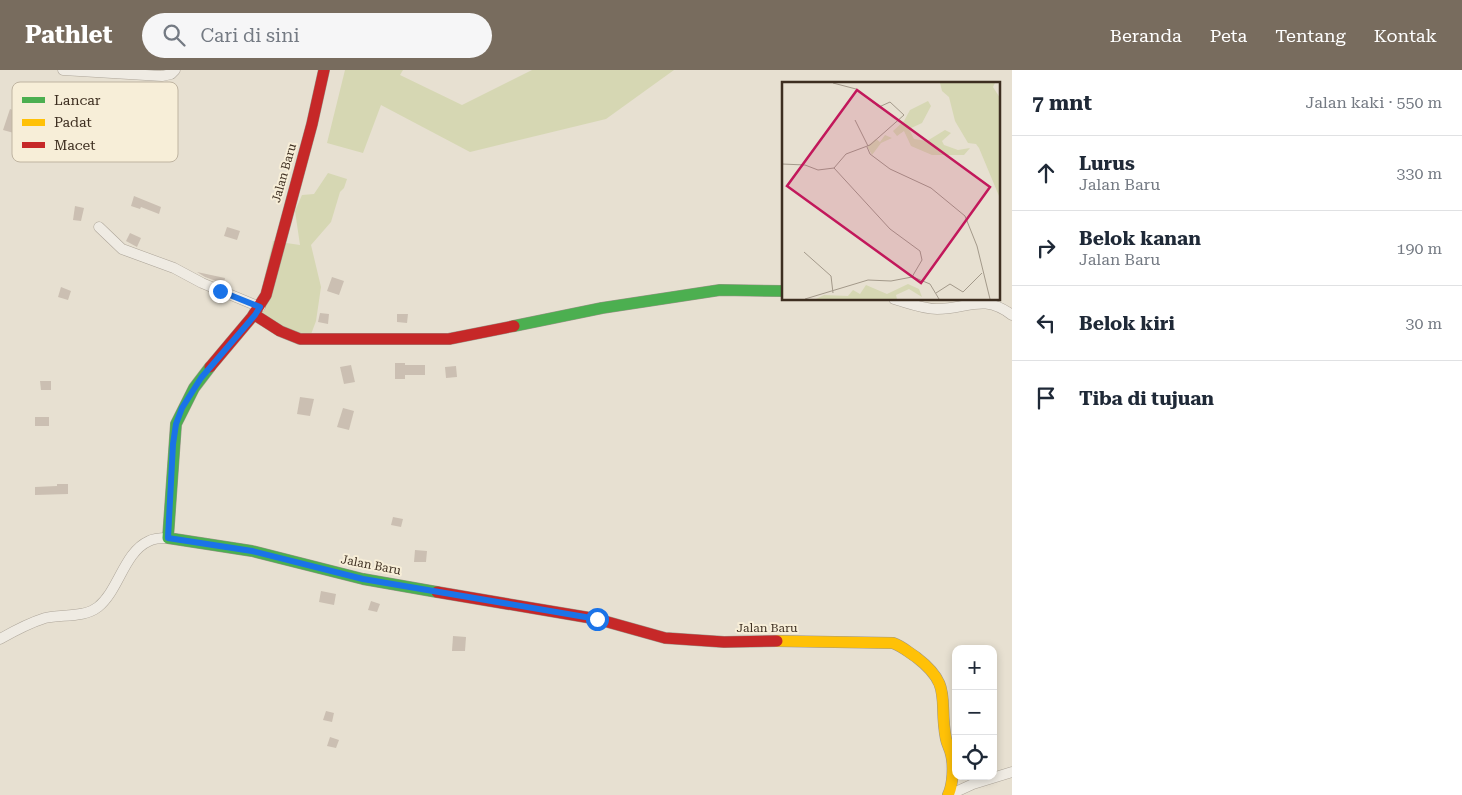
<!DOCTYPE html>
<html lang="id">
<head>
<meta charset="utf-8">
<style>
	body { margin:0; font-family:"Roboto Serif",serif; background:#f6f6f7; color:#1f2937 }
	.controls { position:absolute; right:15px; bottom:15px; display:grid; overflow:hidden; border-radius:10px; box-shadow:0 2px 8px #0003 }
	.controls button { width:45px; height:45px; display:grid; place-items:center; padding:0; border:0; border-bottom:1px solid #e0e1e3; background:#fff; color:#1f2937; font:25px sans-serif }
	.stop { position:absolute; width:15px; height:15px; margin:-11px; border:4px solid #1a73e8; border-radius:50%; background:#fff }
	.stop.end { background:#1a73e8; border-color:#fff; box-shadow:0 1px 5px #0008 }
	.list { margin:0; padding:0; list-style:none }
	h2 { display:flex; justify-content:space-between; align-items:center; height:65px; margin:0; padding:0 20px; font-size:21px }
	h2 small { font-size:16px; font-weight:400; color:#747a83 }
	.list li { display:grid; grid-template-columns:32px 1fr auto; gap:15px; align-items:center; box-sizing:border-box; height:75px; padding:0 20px; border-top:1px solid #e0e1e3 }
	.list b { display:block; font-size:19px; white-space:nowrap }
	.list p { margin:0; font-size:16px; white-space:nowrap; color:#747a83 }
	.list em { font-size:16px; font-style:normal; color:#747a83 }
	.icon { flex:none; width:28px; height:28px; fill:none; stroke:currentColor; stroke-width:2; stroke-linecap:round; stroke-linejoin:round }
	.map { position:relative; flex:none; width:1012px; height:725px; overflow:hidden }
	header { display:flex; align-items:center; gap:30px; box-sizing:border-box; height:70px; padding:0 25px; background:#786c5e; color:#fff }
	header strong { font-size:24px }
	nav { display:flex; gap:28px; margin-inline-start:auto; font-size:18px }
	.search { width:350px; height:45px; background:#f6f6f7; display:flex; align-items:center; gap:12px; box-sizing:border-box; padding:0 18px; border-radius:28px; color:#747a83; font-size:19px }
	main { display:flex }
	aside { flex:1; background:#fff }
	.map>svg:first-child { display:block }
</style>
</head>
<body>
<header>
<strong>Pathlet</strong>
<div class="search"><svg class="icon" aria-label="search" viewBox="0 0 24 24"><circle cx="10" cy="10" r="6"/><path d="M15 15l6 6"/></svg>Cari di sini</div>
<nav><a>Beranda</a><a>Peta</a><a>Tentang</a><a>Kontak</a></nav>
</header>
<main>
<div class="map">
<svg width="1012" height="725" viewBox="0 0 1012 725">
	<rect width="100%" height="100%" fill="#e7e0d1"/>
	<!-- green -->
	<g fill="#d6d7b3">
		<path d="M345,0h58l-3,5 62,30 70,-35h142l-68,49 -136,33 -89,-47 -18,48 -36,-10z"/>
		<path d="M328,103l19,6 -3,9 -4,4 -9,30 -20,23 10,42 -5,34 -6,16h-12l-48,-27 11,-17 12,-52 27,4 -5,-34 7,-16 12,-1z"/>
	</g>
	<!-- building -->
	<g fill="#cbbfb2">
		<path d="M10,39l11,4 -7,20 -11,-3z"/>
		<path d="M134,126l27,11 -2,7 -18,-7 -1,2 -9,-3z"/>
		<path d="M75,136l9,2 -3,13 -8,-1z"/>
		<path d="M227,157l13,4 -3,9 -13,-4z"/>
		<path d="M130,163l11,5 -4,9 -11,-6z"/>
		<path d="M197,202l28,6 -1,6 -19,-7z"/>
		<path d="M332,207l12,4 -5,14 -12,-4z"/>
		<path d="M61,217l10,4 -3,9 -10,-3z"/>
		<path d="M320,243l9,1 -1,10 -10,-2z"/>
		<path d="M397,244h11l-1,9 -10,-1z"/>
		<path d="M395,293h10v2h20v10h-20v4h-10z"/>
		<path d="M351,295l4,17 -11,2 -4,-17z"/>
		<path d="M456,296l1,11 -11,1 -1,-11z"/>
		<path d="M40,311h11v9h-10z"/>
		<path d="M300,327l14,2 -4,17 -13,-2z"/>
		<path d="M343,338l11,3 -5,19 -12,-3z"/>
		<rect x="35" y="347" width="14" height="9"/>
		<path d="M57,414h11v10l-33,1v-8l22,-1z"/>
		<path d="M393,447l10,2 -2,8 -10,-2z"/>
		<path d="M415,480l12,1 -1,11h-12z"/>
		<path d="M321,521l15,3 -2,11 -15,-3z"/>
		<path d="M371,531l9,3 -3,8 -9,-2z"/>
		<path d="M453,566l13,1 -1,14h-13z"/>
		<path d="M326,641l8,2 -2,9 -9,-2z"/>
		<path d="M330,667l9,3 -3,8 -9,-2z"/>
	</g>
	<g fill="none" stroke-linecap="round" stroke-linejoin="round">
		<defs>
			<g id="street">
				<path d="M63,0l99,6 9,-2 4,-4"/>
				<path d="M99,157l23,22 52,19 28,15 58,24"/>
				<path d="M894,229c14,4 29,10 43,10 31,0 46,-16 75,6"/>
				<path d="M0,569c14,-8 29,-16 45,-21 16,-4 39,0 53,-11 21,-17 26,-55 51,-66 5,-3 13,-3 19,-3"/>
				<path d="M949,725l24,-11 39,-12"/>
			</g>
			<g id="fast">
				<path d="M514,256l88,-18 118,-18 63,1"/>
				<path d="M210,297l-16,21 -18,36 -8,114 84,13 111,28 74,13"/>
			</g>
			<path id="slow" d="M777,571l116,2c9,3 15,9 23,14 38,29 22,43 30,82 1,5 4,10 5,15 3,11 2,31 -3,41"/>
			<g id="jam">
				<path d="M255,245l25,16 20,8h149l65,-13"/>
				<path d="M210,297l42,-50 14,-22 46,-171 12,-54"/>
				<path d="M437,522l160,27 68,19 59,4 53,-1"/>
			</g>
		</defs>
		<!-- street casing -->
		<use href="#street" stroke="#ada599" stroke-width="11"/>
		<!-- fast casing -->
		<use href="#fast" stroke="#9c958a" stroke-width="12"/>
		<!-- slow casing -->
		<use href="#slow" stroke="#9c958a" stroke-width="12"/>
		<!-- jam casing -->
		<use href="#jam" stroke="#9c958a" stroke-width="12"/>
		<!-- street -->
		<use href="#street" stroke="#efebe3" stroke-width="10"/>
		<!-- fast -->
		<use href="#fast" stroke="#4caf50" stroke-width="11"/>
		<!-- slow -->
		<use href="#slow" stroke="#ffc107" stroke-width="11"/>
		<!-- jam -->
		<use href="#jam" stroke="#c62828" stroke-width="11"/>
	</g>
	<g fill="none" stroke-linecap="round" stroke-linejoin="round">
		<!-- route -->
		<path stroke="#1a73e8" stroke-width="6" d="M220,221l40,16 -5,8 -54,63 -19,30 -6,16 -3,20 -5,94 84,13 111,28 234,40"/>
	</g>
	<g text-anchor="middle" dominant-baseline="central" stroke-width="4" stroke-linejoin="round" paint-order="stroke">
		<!-- street labels -->
		<g font-size="12" fill="#3d2e20" stroke="#f7eed8">
			<text transform="translate(284 103) rotate(-74)">Jalan Baru</text>
			<text transform="translate(371 495) rotate(11)">Jalan Baru</text>
			<text x="767" y="558">Jalan Baru</text>
		</g>
	</g>
	<!-- overview -->
	<g transform="translate(782 12)">
		<rect width="218" height="218" fill="#e7e0d1"/>
		<path d="M158,1h55l-2,4 7,11 -1,98 -20,-48 -3,-4 -8,-1 -13,-22 -6,-24 -7,-6zM146,19l3,5 -9,17 -13,6 5,10 13,2 18,-11 6,3 -9,8 2,4 14,5 12,-2 -6,7h-32l-21,-9 -7,-15 -7,5 -4,-5 11,-10 6,-11zM103,53l7,3 -11,5 -9,12 -5,-9 9,-7 4,3zM126,202l11,5 3,8 -13,-8 -13,6 1,4h-81l8,-4 24,1 5,-6 7,4 6,-9 21,9z" fill="#d6d7b3"/>
		<path fill="none" stroke="#a3998a" stroke-width="1" d="M73,38l13,26M85,65l3,7 20,15 41,19 34,28 12,30 13,53M0,82l23,1 13,5 16,-2M22,170l27,24 2,17M131,195l17,7 9,15M154,211l14,-9 13,8 19,-19M23,217l63,-19 23,1 21,-4 10,-17 -2,-9 -30,-22 -56,-61 12,-14 24,-9 34,-30 -14,-13 -11,5 -23,-18 -23,-6"/>
		<path fill="#c2185b" fill-opacity="0.15" stroke="#c2185b" stroke-width="2.5" d="M75,8l133,97 -69,96 -134,-97z"/>
		<rect width="218" height="218" fill="none" stroke="#3d2e20" stroke-width="2.5"/>
	</g>
	<!-- legend -->
	<rect x="12" y="12" width="166" height="80" rx="8" fill="#f7eed8" stroke="#bfb4a1" stroke-width="1"/>
	<rect x="22" y="27" width="23" height="6" fill="#4caf50"/>
	<rect x="22" y="49" width="23" height="7" fill="#ffc107"/>
	<rect x="22" y="72" width="23" height="6" fill="#c62828"/>
	<g font-size="14" fill="#3d2e20">
		<text x="54" y="35">Lancar</text>
		<text x="54" y="57">Padat</text>
		<text x="54" y="80">Macet</text>
	</g>
</svg>
<div class="controls">
<button>+</button>
<button>−</button>
<button><svg class="icon" aria-label="locate" viewBox="0 0 24 24"><circle cx="12" cy="12" r="6"/><path d="M12 2v4M12 18v4M2 12h4M18 12h4"/></svg></button>
</div>
<div class="stop" style="left:597px;top:549px"></div>
<div class="stop end" style="left:220px;top:221px"></div>
</div>
<aside>
<h2>7 mnt<small>Jalan kaki · 550 m</small></h2>
<ul class="list">
<li><svg class="icon" aria-label="ahead" viewBox="0 0 24 24"><path d="M12 20V5M6 11l6-6 6 6"/></svg><div><b>Lurus</b><p>Jalan Baru</p></div><em>330 m</em></li>
<li><svg class="icon" aria-label="right" viewBox="0 0 24 24"><path d="M7 20v-9h11M14 6l5 5-5 5"/></svg><div><b>Belok kanan</b><p>Jalan Baru</p></div><em>190 m</em></li>
<li><svg class="icon" aria-label="left" viewBox="0 0 24 24"><path d="M17 20v-9H6M10 6l-5 5 5 5"/></svg><div><b>Belok kiri</b></div><em>30 m</em></li>
<li><svg class="icon" aria-label="arrive" viewBox="0 0 24 24"><path d="M6 21V4h12l-3 4 3 4H6"/></svg><div><b>Tiba di tujuan</b></div></li>
</ul>
</aside>
</main>
</body>
</html>
